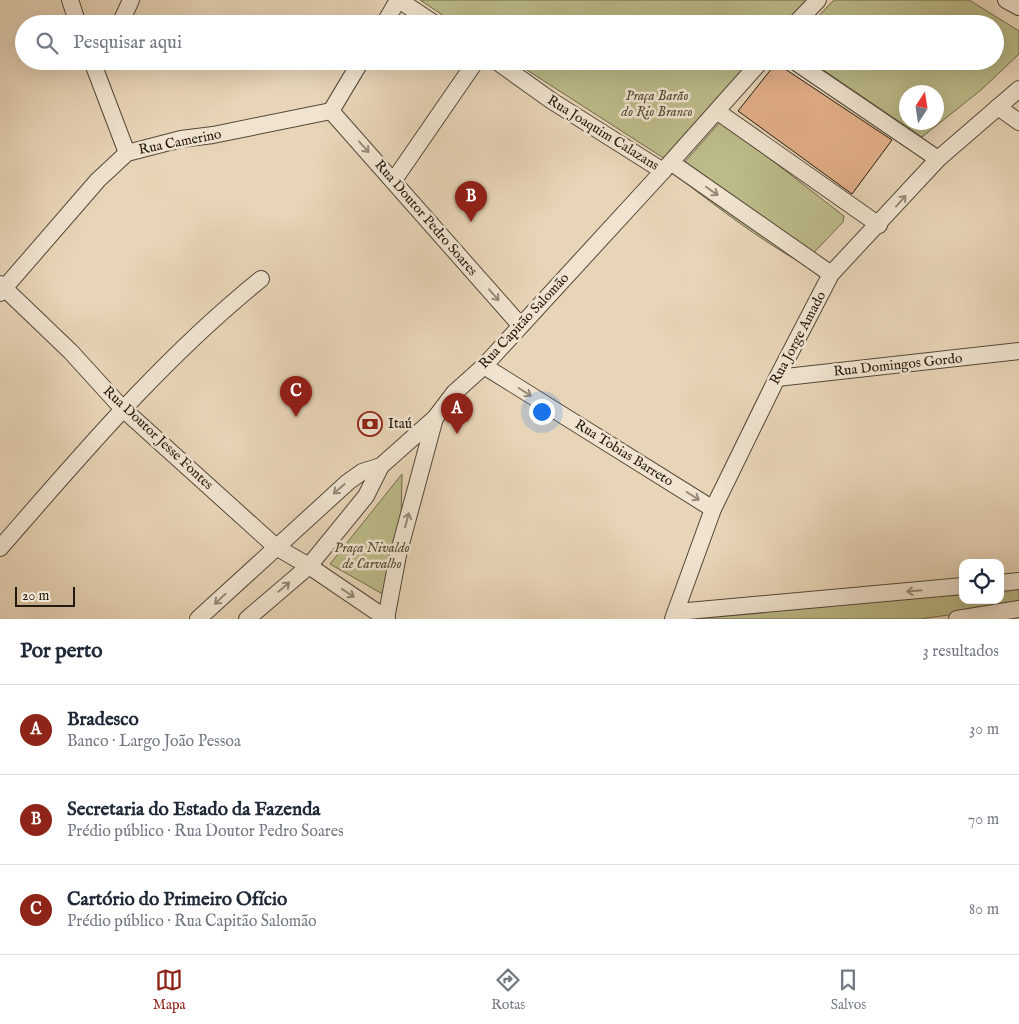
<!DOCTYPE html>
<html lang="pt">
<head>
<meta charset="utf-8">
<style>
	body { margin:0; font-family:"IM FELL English",serif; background:#f2f2f3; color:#1f2937 }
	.controls { position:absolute; right:15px; bottom:15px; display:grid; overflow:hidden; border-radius:10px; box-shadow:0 5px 20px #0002 }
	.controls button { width:45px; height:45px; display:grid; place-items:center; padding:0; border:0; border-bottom:1px solid #e0e1e3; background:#fff; color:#1f2937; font:25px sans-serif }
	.compass { position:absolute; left:899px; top:85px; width:45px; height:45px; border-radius:50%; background:#fff; box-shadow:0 5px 20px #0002; rotate:12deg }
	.scale { position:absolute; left:15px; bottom:12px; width:60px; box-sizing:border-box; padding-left:5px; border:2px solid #22190e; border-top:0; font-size:14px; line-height:18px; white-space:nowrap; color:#22190e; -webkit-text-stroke:4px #f0e4d0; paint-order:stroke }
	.you { position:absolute; left:541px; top:411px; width:18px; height:18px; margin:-12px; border:4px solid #fff; border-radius:50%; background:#1a73e8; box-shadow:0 0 0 8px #1a73e833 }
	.badge { display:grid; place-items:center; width:32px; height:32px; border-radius:50%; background:#8f2418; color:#fff; font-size:16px; font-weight:700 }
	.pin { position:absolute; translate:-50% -41px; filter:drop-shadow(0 1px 2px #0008) }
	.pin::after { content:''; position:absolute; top:26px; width:18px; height:15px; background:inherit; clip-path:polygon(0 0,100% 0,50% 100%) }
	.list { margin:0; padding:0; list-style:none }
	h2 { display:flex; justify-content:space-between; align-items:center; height:65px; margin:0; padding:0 20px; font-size:21px }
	h2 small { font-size:16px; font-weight:400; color:#747a83 }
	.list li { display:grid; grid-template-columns:32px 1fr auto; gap:15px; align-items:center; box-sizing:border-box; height:90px; padding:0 20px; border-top:1px solid #e0e1e3 }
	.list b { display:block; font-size:19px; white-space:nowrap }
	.list p { margin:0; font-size:16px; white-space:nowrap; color:#747a83 }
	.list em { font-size:16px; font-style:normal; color:#747a83 }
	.icon { flex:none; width:28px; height:28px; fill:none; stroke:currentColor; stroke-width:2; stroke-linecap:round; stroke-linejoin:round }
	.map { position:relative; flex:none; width:1019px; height:619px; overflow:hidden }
	.search { position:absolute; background:#fff; box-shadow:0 5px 20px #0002; left:15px; right:15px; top:15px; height:55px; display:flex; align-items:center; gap:12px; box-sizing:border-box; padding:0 18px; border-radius:28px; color:#747a83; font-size:19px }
	.sheet { height:335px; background:#fff }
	nav { display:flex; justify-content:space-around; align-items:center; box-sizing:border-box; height:70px; border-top:1px solid #e0e1e3; background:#fff; font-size:14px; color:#747a83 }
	nav a { display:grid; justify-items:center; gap:2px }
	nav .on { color:#8f2418 }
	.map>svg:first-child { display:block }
</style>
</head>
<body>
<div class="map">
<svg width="1019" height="619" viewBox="0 0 1019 619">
	<rect width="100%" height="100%" fill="#e8d5b7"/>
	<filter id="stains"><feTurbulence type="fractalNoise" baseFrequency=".004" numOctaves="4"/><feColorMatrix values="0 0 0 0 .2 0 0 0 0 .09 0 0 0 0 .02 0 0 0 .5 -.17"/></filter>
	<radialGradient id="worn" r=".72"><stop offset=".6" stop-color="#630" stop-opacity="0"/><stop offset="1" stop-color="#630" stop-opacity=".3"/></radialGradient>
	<!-- green -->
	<g fill="#bcbc8a" stroke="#6f6a4c" fill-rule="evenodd">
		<path d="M420,0h389l-23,24h-330z"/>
		<path d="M834,0h135l50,31v23l-38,36 -59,47 -112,-76h185v-37h-184zM906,92h30v30h-30z"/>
		<path d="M513,61h240l-88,98z"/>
		<path d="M721,121l123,95 -1,6 -40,42c-46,-26 -87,-58 -129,-90z"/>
		<path d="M402,474l-2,96 -14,26 -56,-32z"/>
		<path d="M1019,588v17l-99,14h-233l276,-26v7h37v-11z"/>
	</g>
	<!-- building -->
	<path fill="#e3af89" stroke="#22190e" d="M776,63l116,77 -40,54 -114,-83z"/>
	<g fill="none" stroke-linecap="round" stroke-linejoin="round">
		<defs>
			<g id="street">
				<path d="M70,0l8,24"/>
				<path d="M399,0l36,24"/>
				<path d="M1006,0l13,7"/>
				<path d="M120,24l11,-24"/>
				<path d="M384,24l14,-24"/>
				<path d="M795,24l23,-24"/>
				<path d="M92,61l35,92"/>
				<path d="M496,61l56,40 111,70 98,-110"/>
				<path d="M794,61l144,98"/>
				<path d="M998,107l21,15"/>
				<path d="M331,111l189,214"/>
				<path d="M331,111l30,-50"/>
				<path d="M718,112l161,113"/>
				<path d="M672,163l159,111"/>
				<path d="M394,180l82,-119"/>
				<path d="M0,284l71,68 51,56 154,139 33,19 78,53"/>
				<path d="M0,293l98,-113 29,-27 54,-14 32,-4 118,-24"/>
				<path d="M484,366l229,143"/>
				<path d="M777,378l242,-27"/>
				<path d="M0,548c83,-95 163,-190 261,-269"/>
				<path d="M1000,583l19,-2"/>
				<path d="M677,612l286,-26"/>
				<path d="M198,619l150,-137 14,-10 19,-6 54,-48 19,-25 30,-27 179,-195"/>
				<path d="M247,619l62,-53 57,-70 15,-30"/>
				<path d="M386,619l12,-64 37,-137"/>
				<path d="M673,619l40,-110 64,-131 54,-104 107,-115 81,-70"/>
				<path d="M957,619l62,-10"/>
			</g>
		</defs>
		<!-- street casing -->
		<use href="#street" stroke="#544838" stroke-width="18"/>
		<!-- street -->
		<use href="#street" stroke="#f0e4d0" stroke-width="16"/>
	</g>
	<!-- one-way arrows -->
	<defs><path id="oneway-shaft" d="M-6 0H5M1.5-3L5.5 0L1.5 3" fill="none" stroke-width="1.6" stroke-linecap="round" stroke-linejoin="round" transform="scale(1.25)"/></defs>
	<g stroke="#938979">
		<use href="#oneway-shaft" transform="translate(364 147) rotate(48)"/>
		<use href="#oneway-shaft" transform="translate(712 191) rotate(35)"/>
		<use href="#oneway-shaft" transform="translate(901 201) rotate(-48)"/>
		<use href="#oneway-shaft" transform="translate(494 295) rotate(49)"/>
		<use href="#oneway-shaft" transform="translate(525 392) rotate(32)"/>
		<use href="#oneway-shaft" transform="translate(339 489) rotate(139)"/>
		<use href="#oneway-shaft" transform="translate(693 496) rotate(32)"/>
		<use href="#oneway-shaft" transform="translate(407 520) rotate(-75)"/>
		<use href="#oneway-shaft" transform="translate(284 587) rotate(-40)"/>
		<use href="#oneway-shaft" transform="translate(914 591) rotate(175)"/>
		<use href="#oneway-shaft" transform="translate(348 593) rotate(34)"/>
		<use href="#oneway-shaft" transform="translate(220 599) rotate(137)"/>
	</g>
	<!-- icons -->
	<defs>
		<symbol id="bank-ring" viewBox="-11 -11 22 22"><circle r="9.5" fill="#f0e4d0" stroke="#8f2418" stroke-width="1.5"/><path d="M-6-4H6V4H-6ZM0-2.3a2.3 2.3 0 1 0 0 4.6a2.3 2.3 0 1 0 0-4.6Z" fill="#8f2418"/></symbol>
	</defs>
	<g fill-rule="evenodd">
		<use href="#bank-ring" x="356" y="410" width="28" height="28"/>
	</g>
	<g text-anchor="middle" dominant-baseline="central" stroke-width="5" stroke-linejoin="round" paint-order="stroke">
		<!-- park labels -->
		<g font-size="14" font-style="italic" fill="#504a33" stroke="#f0e4d0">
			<text x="657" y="96">Praça Barão<tspan x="657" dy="16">do Rio Branco</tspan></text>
			<text x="372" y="548">Praça Nivaldo<tspan x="372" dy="16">de Carvalho</tspan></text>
		</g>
		<!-- street labels -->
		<g font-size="14" fill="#22190e" stroke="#f0e4d0">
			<text transform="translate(603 133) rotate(32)">Rua Joaquim Calazans</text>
			<text transform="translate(180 142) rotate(-11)">Rua Camerino</text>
			<text transform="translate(426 218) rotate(49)">Rua Doutor Pedro Soares</text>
			<text transform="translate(524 321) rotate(-47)">Rua Capitão Salomão</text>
			<text transform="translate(798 338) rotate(-62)">Rua Jorge Amado</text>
			<text transform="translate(898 365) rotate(-6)">Rua Domingos Gordo</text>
			<text transform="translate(158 438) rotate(43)">Rua Doutor Jesse Fontes</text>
			<text transform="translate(624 453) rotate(32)">Rua Tobias Barreto</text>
		</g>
		<!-- poi labels -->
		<g font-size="14" fill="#22190e" stroke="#f0e4d0" text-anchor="start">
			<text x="388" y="424">Itaú</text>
		</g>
	</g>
	<rect width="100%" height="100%" filter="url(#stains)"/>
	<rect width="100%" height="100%" fill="url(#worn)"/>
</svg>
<div class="controls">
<button><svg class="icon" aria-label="locate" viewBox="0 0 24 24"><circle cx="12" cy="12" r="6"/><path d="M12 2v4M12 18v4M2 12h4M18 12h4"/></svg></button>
</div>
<svg class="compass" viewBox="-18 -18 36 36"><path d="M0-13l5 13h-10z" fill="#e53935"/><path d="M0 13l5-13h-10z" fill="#747a83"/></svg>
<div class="scale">20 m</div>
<div class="you"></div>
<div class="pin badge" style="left:457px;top:434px">A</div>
<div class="pin badge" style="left:471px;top:222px">B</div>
<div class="pin badge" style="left:296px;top:417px">C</div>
<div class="search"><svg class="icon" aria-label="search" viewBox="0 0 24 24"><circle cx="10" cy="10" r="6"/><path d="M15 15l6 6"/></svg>Pesquisar aqui</div>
</div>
<section class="sheet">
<h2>Por perto<small>3 resultados</small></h2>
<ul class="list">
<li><span class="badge">A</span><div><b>Bradesco</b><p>Banco · Largo João Pessoa</p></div><em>30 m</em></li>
<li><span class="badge">B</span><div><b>Secretaria do Estado da Fazenda</b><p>Prédio público · Rua Doutor Pedro Soares</p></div><em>70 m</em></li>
<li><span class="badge">C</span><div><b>Cartório do Primeiro Ofício</b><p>Prédio público · Rua Capitão Salomão</p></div><em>80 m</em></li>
</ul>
</section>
<nav>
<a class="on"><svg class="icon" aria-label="map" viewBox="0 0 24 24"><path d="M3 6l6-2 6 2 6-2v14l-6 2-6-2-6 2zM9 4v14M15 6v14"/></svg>Mapa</a>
<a><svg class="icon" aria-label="directions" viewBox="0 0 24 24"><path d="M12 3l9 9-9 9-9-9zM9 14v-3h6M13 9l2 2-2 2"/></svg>Rotas</a>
<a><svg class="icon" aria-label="saved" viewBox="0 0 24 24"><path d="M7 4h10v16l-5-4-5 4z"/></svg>Salvos</a>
</nav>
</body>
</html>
